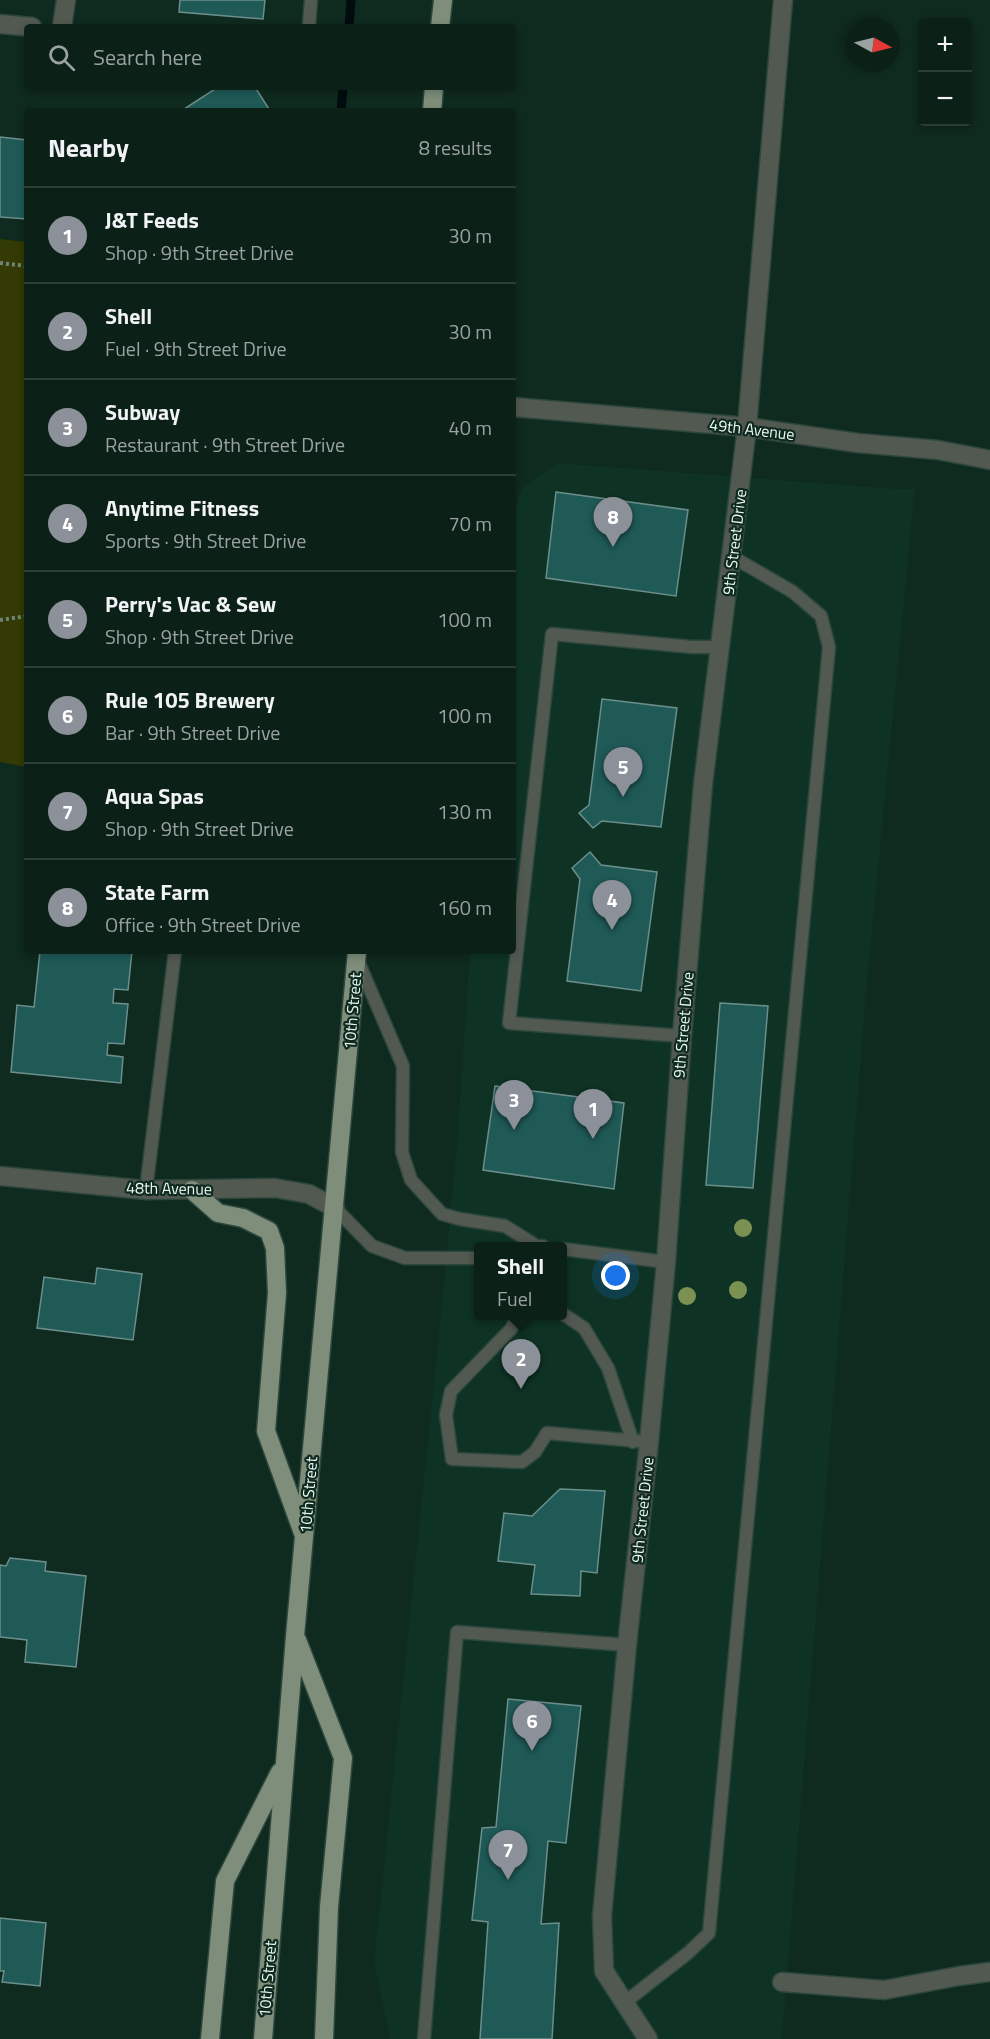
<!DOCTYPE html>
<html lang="en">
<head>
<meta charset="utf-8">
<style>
	body { margin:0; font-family:"Titillium Web",sans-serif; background:#142820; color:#f1f3f6 }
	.controls { position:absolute; right:18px; top:18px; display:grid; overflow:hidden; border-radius:6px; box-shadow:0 3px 9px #0003 }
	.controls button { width:54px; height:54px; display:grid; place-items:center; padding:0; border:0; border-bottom:2px solid #2b3e36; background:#0b2017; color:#f1f3f6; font:30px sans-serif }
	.compass { position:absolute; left:846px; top:18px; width:54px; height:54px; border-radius:50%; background:#0b2017; box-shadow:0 3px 9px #0003; rotate:97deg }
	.you { position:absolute; left:616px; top:1276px; width:21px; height:21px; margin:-15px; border:4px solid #fff; border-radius:50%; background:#1a73e8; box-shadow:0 0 0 9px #1a73e833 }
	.badge { display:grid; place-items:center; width:39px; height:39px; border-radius:50%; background:#8c9099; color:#fff; font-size:20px; font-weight:700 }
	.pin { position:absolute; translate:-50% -50px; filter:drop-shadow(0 2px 3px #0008) }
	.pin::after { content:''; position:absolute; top:32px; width:21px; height:18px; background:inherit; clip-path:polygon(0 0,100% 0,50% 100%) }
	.popup { position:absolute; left:474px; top:1242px; width:93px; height:78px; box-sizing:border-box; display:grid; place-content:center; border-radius:6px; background:#0b2017; filter:drop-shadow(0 2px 4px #0005); font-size:20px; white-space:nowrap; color:#9aa3a1 }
	.popup b { font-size:22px; color:#f1f3f6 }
	.popup::after { content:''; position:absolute; left:50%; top:100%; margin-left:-12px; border:12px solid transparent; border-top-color:#0b2017 }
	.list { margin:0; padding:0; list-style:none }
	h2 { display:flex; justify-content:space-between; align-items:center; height:78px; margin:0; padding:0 24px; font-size:26px }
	h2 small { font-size:20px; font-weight:400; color:#9aa3a1 }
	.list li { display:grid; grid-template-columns:39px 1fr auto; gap:18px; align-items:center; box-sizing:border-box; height:96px; padding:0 24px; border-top:2px solid #2b3e36 }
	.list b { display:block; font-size:22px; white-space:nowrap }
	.list p { margin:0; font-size:20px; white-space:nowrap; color:#9aa3a1 }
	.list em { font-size:20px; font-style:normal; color:#9aa3a1 }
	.icon { flex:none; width:33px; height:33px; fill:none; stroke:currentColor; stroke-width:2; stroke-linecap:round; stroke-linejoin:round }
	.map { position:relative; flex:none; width:990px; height:2039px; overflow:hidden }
	.search { position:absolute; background:#0b2017; box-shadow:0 3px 9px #0003; left:24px; top:24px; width:492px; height:66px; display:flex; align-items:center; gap:15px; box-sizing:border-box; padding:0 21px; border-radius:6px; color:#9aa3a1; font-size:22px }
	.panel { position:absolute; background:#0b2017; box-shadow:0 3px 9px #0003; left:24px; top:108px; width:492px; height:846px; border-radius:6px }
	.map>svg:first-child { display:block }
</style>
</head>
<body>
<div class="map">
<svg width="990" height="2039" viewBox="0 0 990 2039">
	<rect width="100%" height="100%" fill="#0f2a1f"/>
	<!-- built -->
	<path fill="#0e3325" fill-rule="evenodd" d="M557,463l340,26h18l-48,493 -85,1057h-392l-16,-77 64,-618 19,-200 13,-193h43v-430l8,-32zM479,1246h84v70h-84z"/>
	<!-- green -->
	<path fill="#333a03" d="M0,239l27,3v525l-27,-5z"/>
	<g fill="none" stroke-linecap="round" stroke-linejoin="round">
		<!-- stream -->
		<g stroke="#020c0f" stroke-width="9">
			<path d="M349,27l2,-27"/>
			<path d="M341,111l2,-24"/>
		</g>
	</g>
	<!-- building -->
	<g fill="#1f5a57" stroke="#6c8e8b" stroke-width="1.5">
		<path d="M180,0h85l-2,19 -84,-7z"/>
		<path d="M218,87h24l2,2 3,-2h8l14,22 -3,2h-85z"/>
		<path d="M0,137l27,3v79l-27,-2z"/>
		<path d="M556,492l132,18 -12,86 -130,-18z"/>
		<path d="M602,699l75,9 -16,119 -59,-6 -9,7 -14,-15 10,-8z"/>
		<path d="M590,852l11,13 56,7 -16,119 -74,-10 13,-102 -8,-11z"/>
		<path d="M40,951h92l-4,39 -14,-1 -1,14 15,1 -4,40 -16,-1 -1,12 16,2 -2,26 -110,-11 6,-67 17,2z"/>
		<path d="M720,1003l48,3 -15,182 -47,-3z"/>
		<path d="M495,1086l129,17 -10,86 -131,-19z"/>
		<path d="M97,1268l45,6 -9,66 -96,-12 7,-51 51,7z"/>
		<path d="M560,1489l45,2 -8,82 -16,-2 -1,25 -49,-2 4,-29 -37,-4 6,-48 28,3z"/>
		<path d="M10,1558l36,4 -1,9 41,5 -10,91 -51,-5 2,-22 -27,-3v-72l6,1z"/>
		<path d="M508,1699l73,7 -15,137 -18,-2 -7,83 18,-1 -7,116h-72l8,-117 -16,-2 10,-92 14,-1z"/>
		<path d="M0,1918l46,5 -6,63 -38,-4 2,-11h-4z"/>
	</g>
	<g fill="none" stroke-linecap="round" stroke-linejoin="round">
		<defs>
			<g id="service">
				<path d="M309,25l2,-25"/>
				<path d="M358,961l45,105 -1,86 9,28 31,34 18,5 45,7 32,20h6"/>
				<path d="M682,1036l-173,-13 43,-389 140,13h29"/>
				<path d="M146,1190l29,-239"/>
				<path d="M335,1208l37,38 33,12h74"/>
				<path d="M563,1249l103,13"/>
				<path d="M563,1314l21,14 24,40 25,74"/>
				<path d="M518,1316l-7,13 -60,62 -5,24 6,44 70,3 13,-10 12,-19 102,9"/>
				<path d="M624,2003l64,-50 21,-20 120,-1286 -8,-31 -28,-24 -62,-36"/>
				<path d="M424,2039l33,-407 170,13"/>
			</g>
			<g id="minor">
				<path d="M0,24l32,3"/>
				<path d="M62,27l4,-27"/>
				<path d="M513,407l234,20 111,16 80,7 52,10"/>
				<path d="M0,1176l146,14 129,-2 34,6 26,14"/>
				<path d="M782,1982l102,8 75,-14 31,-4"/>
				<path d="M648,2039l-44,-68 -2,-55 25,-271 22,-203 17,-180 16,-226 21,-252 44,-357 36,-427"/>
			</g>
			<g id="primary">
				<path d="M440,27l3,-27"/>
				<path d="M432,111l2,-24"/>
				<path d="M192,1190l26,23 25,5 26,13 6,17 2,45 -11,138 37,102"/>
				<path d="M297,1640l46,118 -14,149 -5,132"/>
				<path d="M210,2039l15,-158 55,-109"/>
				<path d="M263,2039l32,-403 62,-685"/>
			</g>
		</defs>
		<!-- service casing -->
		<use href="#service" stroke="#2e473d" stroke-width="15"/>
		<!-- minor casing -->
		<use href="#minor" stroke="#2e473d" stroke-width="21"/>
		<!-- primary casing -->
		<use href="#primary" stroke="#2e473d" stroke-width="21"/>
		<!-- path -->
		<g stroke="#6f857c" stroke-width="4" stroke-dasharray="3 3" stroke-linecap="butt">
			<path d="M0,263l27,3"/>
			<path d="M0,620l27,-4"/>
		</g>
		<!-- service -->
		<use href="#service" stroke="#515950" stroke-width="12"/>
		<!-- minor -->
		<use href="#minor" stroke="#515950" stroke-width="18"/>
		<!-- primary -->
		<use href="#primary" stroke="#7e8e7b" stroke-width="18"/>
	</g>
	<!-- trees -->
	<g fill="#7b9152">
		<circle cx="743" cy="1228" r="9"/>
		<circle cx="738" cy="1290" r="9"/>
		<circle cx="687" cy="1296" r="9"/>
	</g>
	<g text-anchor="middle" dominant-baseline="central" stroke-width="4.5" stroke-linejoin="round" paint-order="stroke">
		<!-- street labels -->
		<g font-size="16" fill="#eaf9f2" stroke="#0f2a1f">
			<text transform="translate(752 429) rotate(7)">49th Avenue</text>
			<text transform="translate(734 542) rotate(-83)">9th Street Drive</text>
			<text transform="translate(352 1011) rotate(-85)">10th Street</text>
			<text transform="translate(683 1025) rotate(-85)">9th Street Drive</text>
			<text transform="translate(169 1188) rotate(1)">48th Avenue</text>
			<text transform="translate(308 1495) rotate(-85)">10th Street</text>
			<text transform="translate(642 1510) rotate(-84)">9th Street Drive</text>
			<text transform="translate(267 1979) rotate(-85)">10th Street</text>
		</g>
	</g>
</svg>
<div class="controls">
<button>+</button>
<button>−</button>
</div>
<svg class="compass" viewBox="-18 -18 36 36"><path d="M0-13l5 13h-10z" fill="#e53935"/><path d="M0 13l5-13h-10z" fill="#9aa3a1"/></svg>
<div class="you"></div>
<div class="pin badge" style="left:593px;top:1139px">1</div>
<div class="pin badge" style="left:521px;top:1389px">2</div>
<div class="popup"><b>Shell</b>Fuel</div>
<div class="pin badge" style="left:514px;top:1130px">3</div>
<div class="pin badge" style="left:612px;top:930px">4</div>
<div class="pin badge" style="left:623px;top:797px">5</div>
<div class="pin badge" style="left:532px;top:1751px">6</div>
<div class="pin badge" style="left:508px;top:1880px">7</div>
<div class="pin badge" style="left:613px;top:547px">8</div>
<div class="search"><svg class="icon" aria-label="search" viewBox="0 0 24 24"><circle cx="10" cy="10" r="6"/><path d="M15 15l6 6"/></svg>Search here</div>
<section class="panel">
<h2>Nearby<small>8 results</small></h2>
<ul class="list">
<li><span class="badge">1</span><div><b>J&amp;T Feeds</b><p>Shop · 9th Street Drive</p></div><em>30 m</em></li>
<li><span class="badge">2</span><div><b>Shell</b><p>Fuel · 9th Street Drive</p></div><em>30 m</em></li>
<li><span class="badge">3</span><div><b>Subway</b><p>Restaurant · 9th Street Drive</p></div><em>40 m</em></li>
<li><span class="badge">4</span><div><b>Anytime Fitness</b><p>Sports · 9th Street Drive</p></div><em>70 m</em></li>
<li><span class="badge">5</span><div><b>Perry's Vac &amp; Sew</b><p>Shop · 9th Street Drive</p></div><em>100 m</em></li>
<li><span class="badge">6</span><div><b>Rule 105 Brewery</b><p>Bar · 9th Street Drive</p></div><em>100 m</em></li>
<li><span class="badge">7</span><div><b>Aqua Spas</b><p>Shop · 9th Street Drive</p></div><em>130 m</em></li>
<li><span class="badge">8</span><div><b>State Farm</b><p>Office · 9th Street Drive</p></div><em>160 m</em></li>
</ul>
</section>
</div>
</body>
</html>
